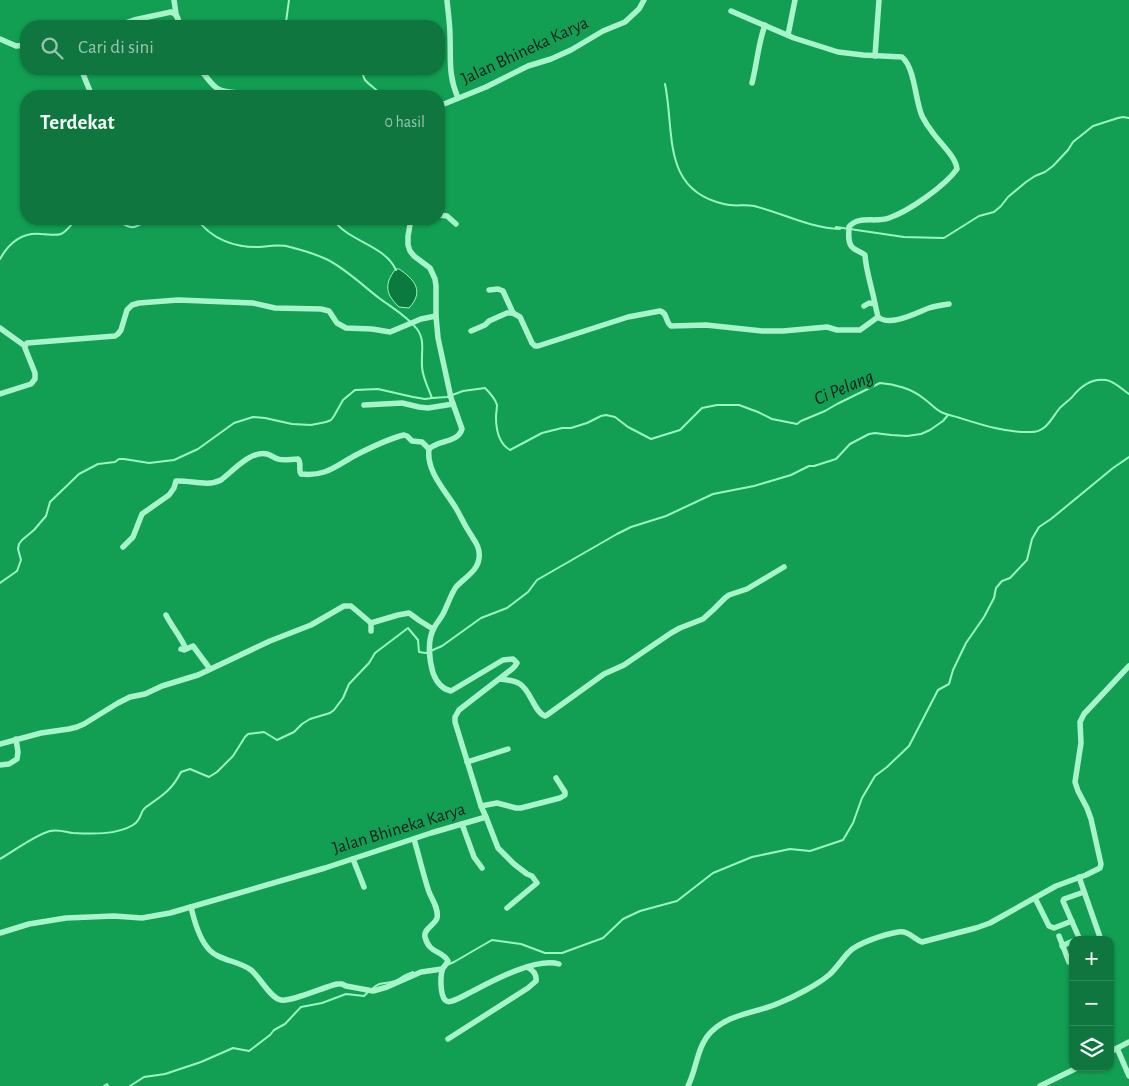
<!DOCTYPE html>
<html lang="id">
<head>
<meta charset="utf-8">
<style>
	body { margin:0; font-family:"Alegreya Sans",sans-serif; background:#177b45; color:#f1f3f6 }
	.controls { position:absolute; right:15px; bottom:15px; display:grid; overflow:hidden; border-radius:10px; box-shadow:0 1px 4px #0004 }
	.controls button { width:45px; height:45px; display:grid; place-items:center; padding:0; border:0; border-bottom:1px solid #2e8858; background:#0e763e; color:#f1f3f6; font:25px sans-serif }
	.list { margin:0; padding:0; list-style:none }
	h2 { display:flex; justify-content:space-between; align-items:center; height:65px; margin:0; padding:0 20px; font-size:21px }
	h2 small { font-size:16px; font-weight:400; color:#9bc4b0 }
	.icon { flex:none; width:28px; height:28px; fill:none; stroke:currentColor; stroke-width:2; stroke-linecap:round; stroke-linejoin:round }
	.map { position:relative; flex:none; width:1129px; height:1086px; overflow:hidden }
	.search { position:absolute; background:#0e763e; box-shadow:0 1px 4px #0004; left:20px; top:20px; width:425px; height:55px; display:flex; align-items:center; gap:12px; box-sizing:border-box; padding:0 18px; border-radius:20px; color:#9bc4b0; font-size:19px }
	.panel { position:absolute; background:#0e763e; box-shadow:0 1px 4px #0004; left:20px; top:90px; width:425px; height:135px; border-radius:20px }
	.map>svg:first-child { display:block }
</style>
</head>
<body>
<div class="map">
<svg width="1129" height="1086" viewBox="0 0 1129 1086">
	<rect width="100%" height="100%" fill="#129e53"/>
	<!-- water -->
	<path fill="#0b7a3f" stroke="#9af7c3" d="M396,269h3c15,10 26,22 10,39l-10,-1c-8,-8 -14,-15 -10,-27 2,-4 3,-7 7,-11z"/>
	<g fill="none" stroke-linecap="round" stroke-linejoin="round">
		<!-- stream -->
		<g stroke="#9af7c3" stroke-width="2">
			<path d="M287,26l-1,-4 3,-22"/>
			<path d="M361,69c2,4 2,8 4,11 5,6 11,8 16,15l-1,1"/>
			<path d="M665,84c10,48 -4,106 59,120 10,3 20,0 30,2 29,7 55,22 86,23l-4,-2 68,10 40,1 35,-22 15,-4 7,-6 7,-9 18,-15 9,-6 10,-4 8,-6 15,-16 5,-8 20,-16 25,-8 5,-1 6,1"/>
			<path d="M114,219c17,10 18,12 35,0"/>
			<path d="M197,219c14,20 38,29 63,28 10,-1 20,-3 30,0 12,3 25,7 36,12 19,9 36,26 53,39 12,9 28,18 38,31 10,13 2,29 6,44 2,9 6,17 9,25l15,-1 16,-6 22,-3c5,5 10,10 12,17 0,4 -1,8 -1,12 0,12 2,26 14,33l32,-17 20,-5h9l16,-5 14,-7 5,-1 9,2 13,10 23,12 29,-9 22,-22 15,-3h22l19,7 14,7 25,5 4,-3 24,-10 12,-7 43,-21c15,1 32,6 43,15 6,4 12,11 18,14 6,3 13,4 19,6 22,7 47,15 71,14 15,0 20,-13 28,-23 4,-5 10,-8 14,-13 8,-10 19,-18 33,-16 8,1 17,10 23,14"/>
			<path d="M333,219c15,23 51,25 63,51"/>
			<path d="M0,259c9,-16 22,-27 41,-25 7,0 13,2 20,0 7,-3 10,-11 17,-15"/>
			<path d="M0,583l17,-12 4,-11 -3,-11 1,-5 3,-4 12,-10 12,-14 4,-14 29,-28 19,-10 17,-2 4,-3h5l25,4 25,-3 24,-11 36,-26 19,-6 12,1 27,6 19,1 15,-3 5,-2 3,-4 9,-16 12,-10 23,-1 35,8 12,2 7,-1"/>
			<path d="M0,859c14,-8 35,-24 50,-28 8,-2 16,1 23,2 18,1 44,2 60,-8 10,-6 6,-13 13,-18 16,-11 26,-17 35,-35l9,-3 19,8 8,-5 16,-16 12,-19 3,-3 16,-2 13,8 17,-8 8,-8 8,-5 20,-6 4,-3 9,-12 6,-14 20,-21 6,-10 33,-25 10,12 1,12 7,1 16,-7 39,-28 26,-10 21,-16 9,-12 80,-46 14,-7 35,-11 47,-22 41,-8 37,-11 18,-9h5l22,-7 14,-15 19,-10 6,-1 16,2 16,1 14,-2 9,-4 13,-9 5,-6"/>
			<path d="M447,965l7,-3 38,-22 29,4 24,9h17l41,-15 20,-19 17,-8 37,-10 36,-28 39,-16 38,-8 20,2 33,-11 10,-17 9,-25 13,-22 12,-9 22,-21 29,-56 11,-6 4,-14 13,-27 18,-26 10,-19 2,-10 6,-7 8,-3 17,-18 5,-21 7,-12 12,-8 62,-51 16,-11"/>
			<path d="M372,989c10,-9 12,-4 23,-8 6,-3 11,-7 18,-9"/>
			<path d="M104,1086l3,-2 1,2"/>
			<path d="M130,1086l14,-9 21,-3 36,-12 32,-14 16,3 21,-16 4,-5 11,-6 16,-17 21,-4 24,-9 18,2 4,-4"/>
		</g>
		<!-- minor -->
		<g stroke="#a8f4ca" stroke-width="5.5">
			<path d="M174,0l2,14"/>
			<path d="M447,0c1,12 3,24 3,36 1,24 -2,39 8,62"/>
			<path d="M731,11l63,27 44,14 25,3 39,2c13,11 13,43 20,59 3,6 7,12 11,17 7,10 23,24 24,36 -12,17 -48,42 -68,49 -13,5 -31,-3 -40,9 0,6 -2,16 4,21 4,3 8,4 12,7 1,17 7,32 10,49"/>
			<path d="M116,26l18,-6 37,-8c7,2 8,8 8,14"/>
			<path d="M788,35l7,-35"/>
			<path d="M0,39l16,7 10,-1"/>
			<path d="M875,56l4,-56"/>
			<path d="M81,69l11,27"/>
			<path d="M199,69c7,6 11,15 19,20 12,7 33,1 47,7"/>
			<path d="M752,83c5,-19 6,-39 13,-58"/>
			<path d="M439,106l47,-19 42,-21 23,-7 20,-9 32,-19 22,-9 14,-13 5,-9"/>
			<path d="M439,215l8,1 9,8"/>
			<path d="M489,290l9,-1 5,2 10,22"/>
			<path d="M864,306l5,-3 6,1 3,13"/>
			<path d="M0,328l25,18"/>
			<path d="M471,331l14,-6 4,-4 18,-8h6l7,4 12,26 3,3h3l90,-29 32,-6c8,2 5,11 11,15l35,-1 56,6h21l44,-4 10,3h23l18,-13c12,10 38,-4 51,-9 6,-2 13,-3 20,-4"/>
			<path d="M0,394l31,-10 4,-5v-6l-10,-25v-2l2,-3 88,-7 3,-2 3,-4 6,-20 5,-5 7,-2 39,-3 75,3 22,5 46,1 8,2 8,12 9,5 26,1 18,3 31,-13 15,-3"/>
			<path d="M364,405l38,-2 17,4 9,1 25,-4"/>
			<path d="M123,547l10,-10 9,-23 27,-19 5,-7 2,-7c15,-1 31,6 45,-1 12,-9 30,-30 46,-26 4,1 7,4 11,5 6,2 13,0 20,0 4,4 0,11 3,15 25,3 36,-9 55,-19 16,-8 31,-16 48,-20l3,1 5,5 10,1 7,7"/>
			<path d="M166,615c6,12 15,22 20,34"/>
			<path d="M371,623l27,-8 11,-2 11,8 13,8"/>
			<path d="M181,649l3,1 9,-4 17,23"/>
			<path d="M500,679c7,1 14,1 20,5 11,7 14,28 25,32l2,-1 57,-41 20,-9 47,-32 9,-5 23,-9 10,-9 12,-12 4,-3 18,-6 37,-22"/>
			<path d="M0,744l41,-11 28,-4 8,-2 7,-3 34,-21 12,-6 15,-3 17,-8 36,-11 72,-34 41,-16 33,-19h7l20,17v8"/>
			<path d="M467,762l41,-13"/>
			<path d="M0,765l9,-1 8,-5 1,-7 -2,-13"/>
			<path d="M481,806l16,-3 19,5h5l39,-10 5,-3v-3l-9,-14"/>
			<path d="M486,817l12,31 16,16 13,10 5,2 5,7 -30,25"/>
			<path d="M462,824l12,33 8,11"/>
			<path d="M414,839c5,17 9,35 15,53 3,7 10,17 8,26 -2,7 -14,11 -12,19 4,17 17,13 23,24 -2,3 -3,5 -5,7 -3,7 -3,26 2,32 3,2 3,2 7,1 7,-2 15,-7 21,-10 21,-11 64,-34 86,-27"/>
			<path d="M353,859l11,28"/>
			<path d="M1079,877l22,63"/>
			<path d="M1035,898l14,28 5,2 18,-7"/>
			<path d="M191,907c3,13 7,29 16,40 10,14 31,13 44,23 8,6 20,29 30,30 10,2 43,-13 56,-16h5l4,2 27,5 14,-4 34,-15 21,-3"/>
			<path d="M0,933l29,-9 37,-6 48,-2 28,2 28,-5 155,-45 106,-35 55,-16 -5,-11 -26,-84v-5l4,-7 53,-41 3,-3 2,-3 -4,-4 -10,1 -52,31c-10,-2 -15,-10 -18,-18 -4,-14 -6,-33 1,-45 3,-6 8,-11 10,-16 4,-8 7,-18 12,-25 8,-9 22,-16 23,-29 2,-11 -6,-19 -11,-28 -4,-6 -7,-13 -11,-20 -11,-19 -31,-38 -28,-61 9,-9 29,-6 33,-20l-11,-31 -13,-60 -2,-22v-30l-1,-7 -5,-11 -16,-12 -4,-5 -2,-6v-9l3,-17"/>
			<path d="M1059,936l10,26"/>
			<path d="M1080,940l-17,-39 1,-2 20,-7"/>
			<path d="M1062,946l11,-5"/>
			<path d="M448,1039l80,-51 8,-7c1,-7 -3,-11 -9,-14"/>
			<path d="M1117,1048l12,28"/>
			<path d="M1110,1052l19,-10"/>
			<path d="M688,1086c9,-18 9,-41 24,-55 19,-18 45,-18 67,-28 15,-6 38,-18 50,-28 8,-7 13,-16 20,-23 8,-9 37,-18 49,-20 10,-2 16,7 24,10l54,-14 14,-5 66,-37 30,-11 14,-7 1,-4 -10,-45 -4,-11 -9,-17 -3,-9 6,-39 -1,-21 4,-8 45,-48"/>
			<path d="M1040,1086l39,-19"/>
		</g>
	</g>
	<g text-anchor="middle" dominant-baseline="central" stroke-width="4" stroke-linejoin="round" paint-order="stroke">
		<!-- street labels -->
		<g font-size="18" fill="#1d1d1d" stroke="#129e53">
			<text transform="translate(525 51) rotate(-25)">Jalan Bhineka Karya</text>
			<text transform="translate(399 829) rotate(-17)">Jalan Bhineka Karya</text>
		</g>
		<!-- water labels -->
		<g font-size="19" font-style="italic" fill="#191d1b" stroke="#129e53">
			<text transform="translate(844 388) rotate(-23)">Ci Pelang</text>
		</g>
	</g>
</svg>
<div class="controls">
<button>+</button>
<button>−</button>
<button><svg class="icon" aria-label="layers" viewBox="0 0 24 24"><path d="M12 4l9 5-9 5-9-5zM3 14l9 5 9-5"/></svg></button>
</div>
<div class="search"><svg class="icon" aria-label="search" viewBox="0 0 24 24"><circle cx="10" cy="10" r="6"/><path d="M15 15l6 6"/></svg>Cari di sini</div>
<section class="panel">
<h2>Terdekat<small>0 hasil</small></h2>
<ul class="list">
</ul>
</section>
</div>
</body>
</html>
